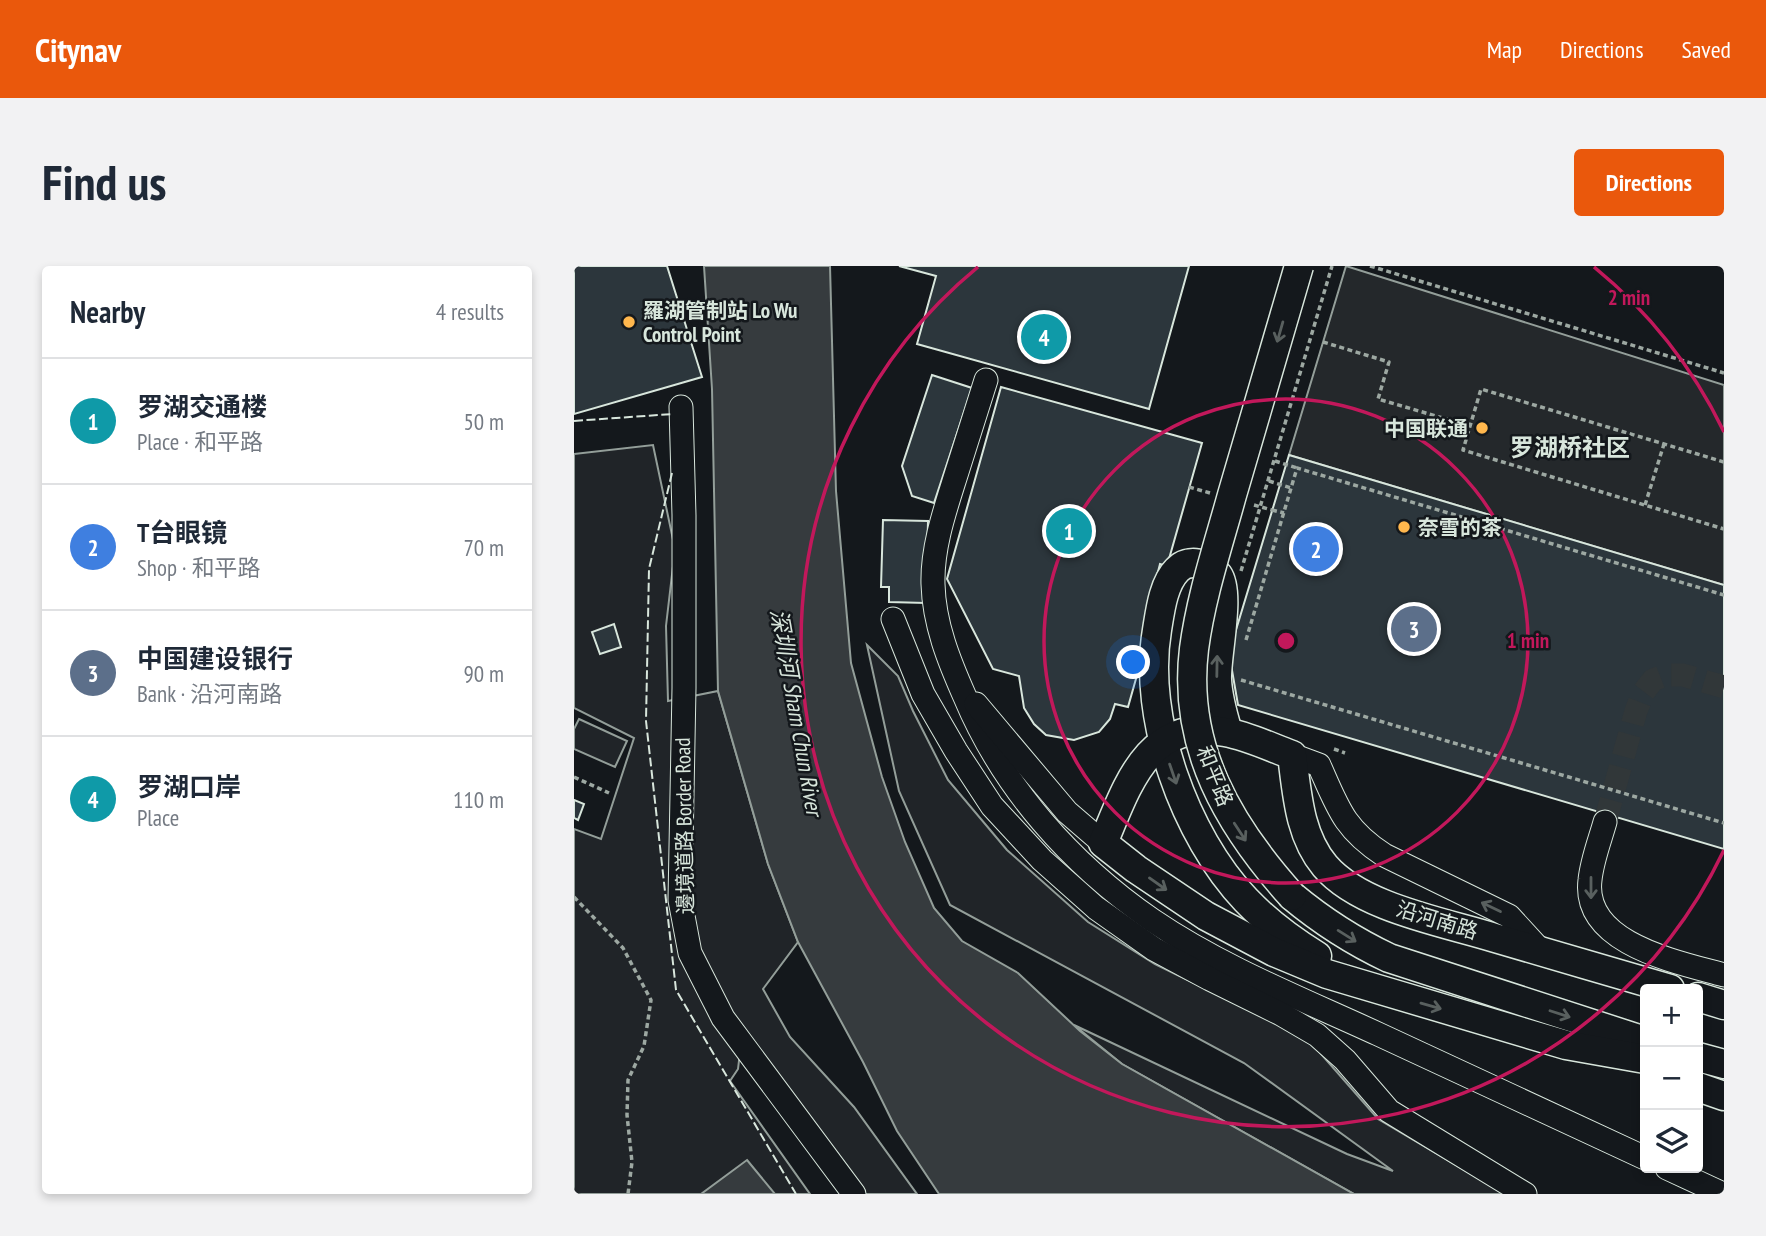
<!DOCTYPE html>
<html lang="en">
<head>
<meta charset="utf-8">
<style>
	body { margin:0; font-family:"PT Sans Narrow","Noto Sans SC",sans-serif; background:#f2f2f3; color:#1f2937 }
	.controls { position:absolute; right:21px; bottom:21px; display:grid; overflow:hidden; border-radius:7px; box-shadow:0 4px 10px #0003 }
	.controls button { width:63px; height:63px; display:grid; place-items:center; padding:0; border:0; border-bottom:2px solid #e0e1e3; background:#fff; color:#1f2937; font:35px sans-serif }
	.you { position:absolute; left:560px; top:397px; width:24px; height:24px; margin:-18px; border:5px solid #fff; border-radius:50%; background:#1a73e8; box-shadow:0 0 0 10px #1a73e833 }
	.badge { display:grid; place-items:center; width:46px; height:46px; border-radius:50%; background:#ea580c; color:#fff; font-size:23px; font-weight:700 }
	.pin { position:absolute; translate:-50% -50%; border:4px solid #fff; box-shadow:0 2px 7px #0006 }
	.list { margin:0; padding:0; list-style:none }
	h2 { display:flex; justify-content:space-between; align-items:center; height:91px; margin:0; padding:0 28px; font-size:30px }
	h2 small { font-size:23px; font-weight:400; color:#747a83 }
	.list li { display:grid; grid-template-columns:46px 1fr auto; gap:21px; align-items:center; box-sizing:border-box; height:126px; padding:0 28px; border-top:2px solid #e0e1e3 }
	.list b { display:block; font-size:26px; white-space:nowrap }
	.list p { margin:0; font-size:23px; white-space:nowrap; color:#747a83 }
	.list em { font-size:23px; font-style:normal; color:#747a83 }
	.icon { flex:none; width:38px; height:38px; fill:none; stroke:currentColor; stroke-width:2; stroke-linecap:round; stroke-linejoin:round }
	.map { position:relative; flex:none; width:1150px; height:928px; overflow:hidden; border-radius:7px }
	header { display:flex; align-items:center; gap:42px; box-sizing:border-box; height:98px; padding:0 35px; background:#ea580c; color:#fff }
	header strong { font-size:33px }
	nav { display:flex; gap:38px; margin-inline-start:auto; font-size:24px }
	.intro { display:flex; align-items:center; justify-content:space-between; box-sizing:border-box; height:168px; padding:0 42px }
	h1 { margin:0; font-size:49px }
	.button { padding:18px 32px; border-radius:7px; background:#ea580c; color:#fff; font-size:24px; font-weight:700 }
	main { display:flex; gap:42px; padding:0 42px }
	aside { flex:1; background:#fff; border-radius:7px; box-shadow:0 4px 10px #0003 }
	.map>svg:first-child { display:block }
</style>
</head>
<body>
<header>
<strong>Citynav</strong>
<nav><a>Map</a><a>Directions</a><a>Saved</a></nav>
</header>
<div class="intro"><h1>Find us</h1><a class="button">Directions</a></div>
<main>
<aside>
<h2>Nearby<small>4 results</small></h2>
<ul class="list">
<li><span class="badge" style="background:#0f9aa8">1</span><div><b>罗湖交通楼</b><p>Place · 和平路</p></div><em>50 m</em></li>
<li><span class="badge" style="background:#3f7fe0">2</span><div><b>T台眼镜</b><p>Shop · 和平路</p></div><em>70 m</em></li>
<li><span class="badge" style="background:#5c6f8a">3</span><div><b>中国建设银行</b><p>Bank · 沿河南路</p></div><em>90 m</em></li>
<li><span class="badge" style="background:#0f9aa8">4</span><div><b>罗湖口岸</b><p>Place</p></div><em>110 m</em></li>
</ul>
</aside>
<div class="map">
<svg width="1150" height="928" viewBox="0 0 1150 928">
	<rect width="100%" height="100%" fill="#14181c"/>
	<!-- green -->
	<g fill="#202428" stroke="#939e99" stroke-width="2">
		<path d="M79,179l22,104 -9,77 2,75 50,-10 50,173 30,78 -35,47 27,48 64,70 63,87h-60l-116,-150 -3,25 -8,12 80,113h-236v-365l27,10 33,-101 -60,-30v-254z"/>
		<path d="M293,379l31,31 15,35 35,69 59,70 81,72 67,42 153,75 70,80 127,75h-151l-232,-130 -48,-39 273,129 46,17 -149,-108 -294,-158 -51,-114z"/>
		<path d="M5,453l48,22 -12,26 -41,-18v-20z"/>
	</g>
	<!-- parking -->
	<path fill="#24282b" stroke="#939e99" stroke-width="2" d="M772,0l378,119v200l-435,-130z"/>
	<!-- water -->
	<g fill="#363b3e" stroke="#939e99" stroke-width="2">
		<path d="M130,0h126l6,225 15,172 31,114 23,65 29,66 28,33 56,32 62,58 42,33 232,130h-415l-42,-63 -34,-69 -65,-120 -30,-78 -50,-173 -6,-302z"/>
		<path d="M173,894l28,34h-74z"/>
	</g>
	<!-- building -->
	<g fill="#2c363c" stroke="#d8e6dc" stroke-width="2">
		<path d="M0,0h93l35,111 -128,37z"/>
		<path d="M325,0h290l-40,143 -232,-65 19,-68z"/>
		<path d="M358,109l40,13 -38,115 -22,-7 -10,-30z"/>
		<path d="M427,121l201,56 -35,123 -7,-2 -9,35 7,2 -30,106 -13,-3 -5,15 -11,13 -25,8 -28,-5 -12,-11 -10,-16 -5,-32 -26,-7 -46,-90z"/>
		<path d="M715,189l435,130v264l-486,-144 -9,-52z"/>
		<path d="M309,254l45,1 -2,82 -37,-1v-15h-8z"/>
		<path d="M40,358l7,23 -21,7 -8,-22z"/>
		<path d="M0,534l10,4 -6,16 -4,-2z"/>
	</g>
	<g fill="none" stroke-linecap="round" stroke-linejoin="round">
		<!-- minor-tunnel -->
		<path stroke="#313739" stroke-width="23" stroke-dasharray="23 11" stroke-linecap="butt" d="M1031,556l31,-111 7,-18 10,-13 13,-5h17l41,12"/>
		<defs>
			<g id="minor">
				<path d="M412,114c-10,31 -20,63 -30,95 -11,35 -24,72 -23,109 1,40 16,77 32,113 38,91 106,167 187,223 69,47 150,79 226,114 89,41 178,83 267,124"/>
				<path d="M107,141l3,108v173l-4,212 10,53 33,65 131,176"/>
				<path d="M319,353l30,75 33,57 36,55 50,54 54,48 58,41 56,30 71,35 36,21 28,25 44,51 136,83"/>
				<path d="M402,438l91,108 36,31"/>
				<path d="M718,489l27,10c19,43 25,64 65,90l125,61 32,35"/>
				<path d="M1031,556c-5,18 -13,38 -15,58 -8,64 88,82 134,95"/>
				<path d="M1093,902l56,26"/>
			</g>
			<g id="major">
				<path d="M654,466c-5,-17 -10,-33 -11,-52 -1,-24 14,-87 1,-105 -9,-12 -30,-17 -41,-5 -14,14 -17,42 -20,60 -15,88 28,206 89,270 21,22 45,40 71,56"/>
				<path d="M718,630c30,25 61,45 97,62l256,83"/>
				<path d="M1124,731l26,8"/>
				<path d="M1124,791l26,7"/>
				<path d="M1071,793l-79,-14 -239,-71 -53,-22 -68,-36 -70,-47 -33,-26c24,-56 44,-126 122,-111 23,4 45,15 67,23 5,38 7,80 33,111 36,42 119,56 170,72 58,17 117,34 175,51"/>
				<path d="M1124,821l26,9"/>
			</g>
		</defs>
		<!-- minor casing -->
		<use href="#minor" stroke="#d8e6dc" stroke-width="25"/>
		<!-- major casing -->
		<use href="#major" stroke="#d8e6dc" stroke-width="31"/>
		<!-- path -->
		<g stroke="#9da8a2" stroke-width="3.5" stroke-dasharray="5 3.5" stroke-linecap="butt">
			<path d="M796,0l354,107"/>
			<path d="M749,76l66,20 -11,37 92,27"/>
			<path d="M701,195l22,7"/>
			<path d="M1150,196l-243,-73 -18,61 261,79"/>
			<path d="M695,215l22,7"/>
			<path d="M1071,239l19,-61"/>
			<path d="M698,244l12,3"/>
			<path d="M667,305l91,-305"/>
			<path d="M672,374l51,-172 427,127"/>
			<path d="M667,414l483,143"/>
			<path d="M760,483l11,4"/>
			<path d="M0,511l35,16"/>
			<path d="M0,631l49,51 28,52 -7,46 -16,34 -1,35 5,47 -4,32"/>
		</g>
		<!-- minor -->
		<use href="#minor" stroke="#14181c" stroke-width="23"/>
		<!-- major -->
		<use href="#major" stroke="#14181c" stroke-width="28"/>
		<defs>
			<path id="major-bridge" d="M718,630c-63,-70 -110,-149 -98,-247 7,-53 24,-103 38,-154 23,-77 45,-153 67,-229"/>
		</defs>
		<!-- major-bridge casing -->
		<use href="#major-bridge" stroke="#d8e6dc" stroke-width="31" stroke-linecap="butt"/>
		<!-- path-bridge -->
		<g stroke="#9da8a2" stroke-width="3.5" stroke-dasharray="5 3.5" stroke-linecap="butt">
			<path d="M615,221l21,6"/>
			<path d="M680,239l18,5"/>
		</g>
		<!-- major-bridge -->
		<use href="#major-bridge" stroke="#14181c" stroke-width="28"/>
		<!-- fence -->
		<g stroke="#d8e6dc" stroke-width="2" stroke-dasharray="9 3.5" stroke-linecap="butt">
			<path d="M0,155l99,-7"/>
			<path d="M98,207l-23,96 -3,152 30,269 120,204"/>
		</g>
	</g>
	<!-- one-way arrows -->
	<defs><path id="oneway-shaft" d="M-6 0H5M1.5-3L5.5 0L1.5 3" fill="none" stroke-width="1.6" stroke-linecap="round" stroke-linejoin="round" transform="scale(1.75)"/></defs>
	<g stroke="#59605f">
		<use href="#oneway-shaft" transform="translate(706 66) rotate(106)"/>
		<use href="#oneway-shaft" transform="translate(643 400) rotate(-89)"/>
		<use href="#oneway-shaft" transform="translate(599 508) rotate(71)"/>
		<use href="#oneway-shaft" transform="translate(666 566) rotate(57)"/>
		<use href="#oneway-shaft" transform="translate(584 618) rotate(35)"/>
		<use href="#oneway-shaft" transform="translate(1017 622) rotate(90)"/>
		<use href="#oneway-shaft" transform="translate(917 641) rotate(-154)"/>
		<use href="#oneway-shaft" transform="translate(773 670) rotate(32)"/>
		<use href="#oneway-shaft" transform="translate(857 740) rotate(16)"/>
		<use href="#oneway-shaft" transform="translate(986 748) rotate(18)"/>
	</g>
	<!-- distance rings -->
	<g fill="none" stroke="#c2185b" stroke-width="3.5">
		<circle cx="712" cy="375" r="242"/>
		<path d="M1150 584A485 485 0 1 1 404 1M1020 1A485 485 0 0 1 1150 166"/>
	</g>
	<!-- markers -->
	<g fill="#ffb74d" stroke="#14181c" stroke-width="2.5">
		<circle cx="55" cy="56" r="7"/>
		<circle cx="908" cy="162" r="7"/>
		<circle cx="830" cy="261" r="7"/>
	</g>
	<g text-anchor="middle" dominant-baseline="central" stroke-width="5" stroke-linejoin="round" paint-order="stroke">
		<!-- poi labels -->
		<g font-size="21" font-weight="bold" fill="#d8e6dc" stroke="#14181c" text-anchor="start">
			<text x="69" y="44">羅湖管制站 Lo Wu<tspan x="69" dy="24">Control Point</tspan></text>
			<text x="894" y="162" text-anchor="end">中国联通</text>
			<text x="844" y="261">奈雪的茶</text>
		</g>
		<!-- street labels -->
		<g font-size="21" fill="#d8e6dc" stroke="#14181c">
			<text transform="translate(641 510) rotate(68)">和平路</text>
			<text transform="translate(110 560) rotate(-91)">邊境道路 Border Road</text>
			<text transform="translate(863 654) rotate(17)">沿河南路</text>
		</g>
		<!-- water labels -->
		<g font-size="23" font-style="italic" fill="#d8e6dc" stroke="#14181c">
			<text transform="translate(223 446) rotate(80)">深圳河 Sham Chun River</text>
		</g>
		<!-- quarter labels -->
		<g font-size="24" font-weight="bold" fill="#d8e6dc" stroke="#14181c">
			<text x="996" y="181">罗湖桥社区</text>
		</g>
	</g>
	<circle cx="712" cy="375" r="10" fill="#c2185b" stroke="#14181c" stroke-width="3.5"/>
	<g font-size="21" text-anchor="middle" font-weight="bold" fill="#c2185b" stroke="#14181c" stroke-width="5" stroke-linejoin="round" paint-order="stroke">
		<text x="1055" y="39">2 min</text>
		<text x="954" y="382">1 min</text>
	</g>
</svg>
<div class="controls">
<button>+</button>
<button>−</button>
<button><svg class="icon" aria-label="layers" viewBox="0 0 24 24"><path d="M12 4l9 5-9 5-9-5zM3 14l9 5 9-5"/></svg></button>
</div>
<div class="you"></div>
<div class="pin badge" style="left:495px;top:265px;background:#0f9aa8">1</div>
<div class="pin badge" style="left:742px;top:283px;background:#3f7fe0">2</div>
<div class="pin badge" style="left:840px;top:363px;background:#5c6f8a">3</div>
<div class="pin badge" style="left:470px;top:71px;background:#0f9aa8">4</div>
</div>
</main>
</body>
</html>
